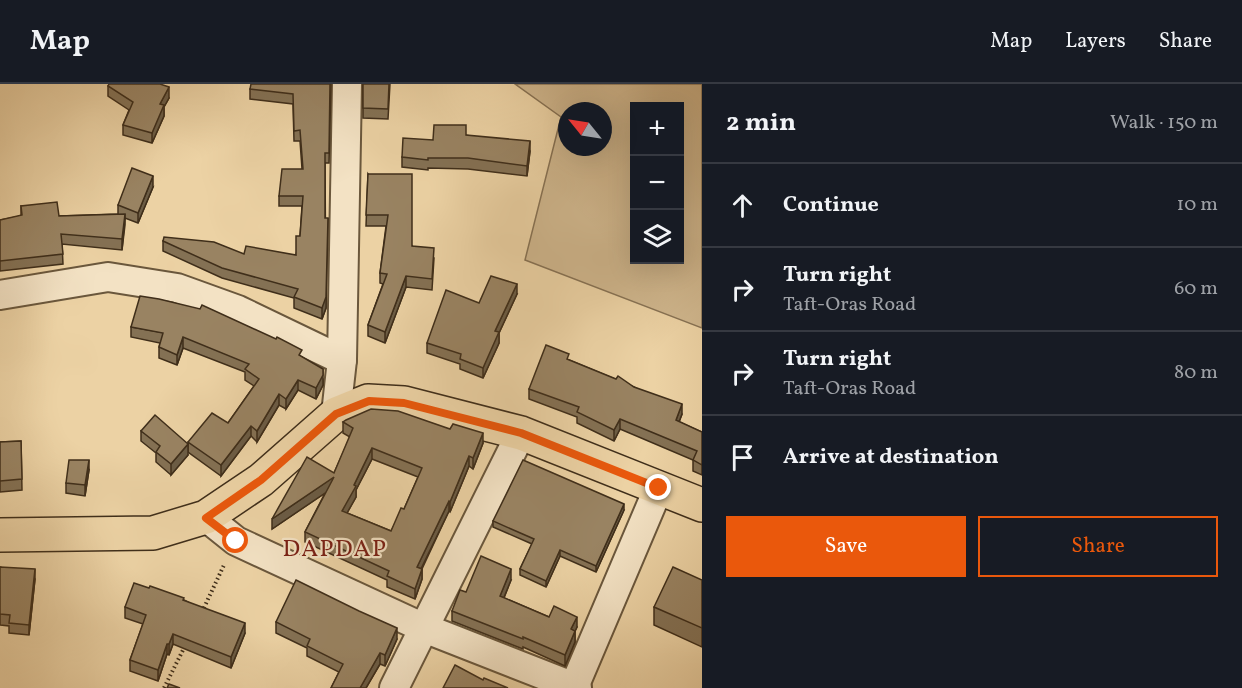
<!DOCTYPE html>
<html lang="en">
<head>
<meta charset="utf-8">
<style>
	body { margin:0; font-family:Vollkorn,serif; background:#242831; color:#f1f3f6 }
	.controls { position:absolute; right:18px; top:18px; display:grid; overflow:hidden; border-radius:0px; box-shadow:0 6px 24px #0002 }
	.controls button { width:54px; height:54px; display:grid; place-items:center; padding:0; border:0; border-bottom:2px solid #363941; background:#171b24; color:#f1f3f6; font:30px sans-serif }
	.compass { position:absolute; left:558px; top:18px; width:54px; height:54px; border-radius:50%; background:#171b24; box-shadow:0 6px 24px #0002; rotate:300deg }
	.stop { position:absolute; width:18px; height:18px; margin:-14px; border:4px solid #ea580c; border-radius:50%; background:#fff }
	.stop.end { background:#ea580c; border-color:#fff; box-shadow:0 2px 6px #0008 }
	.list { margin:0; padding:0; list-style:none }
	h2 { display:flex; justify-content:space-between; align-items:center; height:78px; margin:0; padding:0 24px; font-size:26px }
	h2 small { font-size:20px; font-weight:400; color:#9ea1a6 }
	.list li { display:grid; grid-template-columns:39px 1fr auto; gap:18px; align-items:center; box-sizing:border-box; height:84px; padding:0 24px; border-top:2px solid #363941 }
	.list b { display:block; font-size:22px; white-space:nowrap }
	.list p { margin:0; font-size:20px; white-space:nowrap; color:#9ea1a6 }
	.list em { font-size:20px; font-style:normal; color:#9ea1a6 }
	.actions { display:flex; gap:12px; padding:18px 24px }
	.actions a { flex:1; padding:14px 0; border:2px solid #ea580c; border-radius:0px; text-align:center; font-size:21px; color:#ea580c }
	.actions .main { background:#ea580c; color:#fff }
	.icon { flex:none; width:33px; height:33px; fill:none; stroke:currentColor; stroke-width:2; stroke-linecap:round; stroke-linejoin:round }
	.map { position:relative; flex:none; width:702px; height:604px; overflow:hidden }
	header { display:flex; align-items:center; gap:36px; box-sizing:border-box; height:84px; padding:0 30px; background:#171b24; border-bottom:2px solid #363941 }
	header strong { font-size:28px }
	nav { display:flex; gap:33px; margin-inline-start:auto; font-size:21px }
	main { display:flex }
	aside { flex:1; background:#171b24 }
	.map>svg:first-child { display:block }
</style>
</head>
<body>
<header>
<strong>Map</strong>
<nav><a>Map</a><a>Layers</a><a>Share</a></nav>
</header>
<main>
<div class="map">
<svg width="702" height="604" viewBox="0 0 702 604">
	<rect width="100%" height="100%" fill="#ecd2a4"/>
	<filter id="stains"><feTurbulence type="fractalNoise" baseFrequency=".00333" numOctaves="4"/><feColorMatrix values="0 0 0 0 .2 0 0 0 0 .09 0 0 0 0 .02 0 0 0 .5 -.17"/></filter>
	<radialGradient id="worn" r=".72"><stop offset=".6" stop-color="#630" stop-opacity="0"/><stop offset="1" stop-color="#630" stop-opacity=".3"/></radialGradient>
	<!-- green -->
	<path fill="#cfb68d" stroke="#877254" stroke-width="1.5" fill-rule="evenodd" d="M515,0h187v244l-177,-68 36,-143zM634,22h46v154h-46zM567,27h36v36h-36z"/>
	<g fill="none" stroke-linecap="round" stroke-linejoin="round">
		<defs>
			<g id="street">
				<path d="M0,211l108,-18 69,11 61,22 104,50"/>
				<path d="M336,330l6,-54 5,-276"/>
				<path d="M206,433l30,24 188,87 153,60"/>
				<path d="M574,603l85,-200"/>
				<path d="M394,604l127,-255"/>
			</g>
			<path id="primary" d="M0,451l153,-2 53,-16 55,-37 75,-66 32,-13 36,2 117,30 181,72"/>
		</defs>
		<!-- street casing -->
		<use href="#street" stroke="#6a573c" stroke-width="32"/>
		<!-- primary casing -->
		<use href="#primary" stroke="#3f2e1a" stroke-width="36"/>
		<!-- path -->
		<g stroke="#3f2e1a" stroke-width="4" stroke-dasharray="1.5 3" stroke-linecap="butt">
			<path d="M202,528l22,-47"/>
			<path d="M164,604l21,-42"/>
		</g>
		<!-- street -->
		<use href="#street" stroke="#f3e2c4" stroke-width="28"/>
		<!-- primary -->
		<use href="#primary" stroke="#ecd2a4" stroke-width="33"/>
	</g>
	<!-- wall -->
	<g fill="#847154" stroke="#3f2e1a" stroke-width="1.5" fill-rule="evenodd">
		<path d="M331,0l-2,79h-4l1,145 -4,11 -28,-11v-10l-72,-20 -59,-27v-10l81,13 52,1 4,-19 2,-30h-23v-10l23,-27 -2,-28h-6l-1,-37 -43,-5v-10z"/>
		<path d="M363,0h27l-2,35 -25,-1z"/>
		<path d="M108,2l61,12 -5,9v9l-12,27 -29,-8v-10l6,-15 -21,-14z"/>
		<path d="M466,51l64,16 -3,25 -59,-7 -40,-1v2l-26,-3v-10l31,-17z"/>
		<path d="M368,90l44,72 22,12 -2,32 -26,-3 -21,56 -17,-7v-11l15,-41 -3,-1v-10l6,-47h-20z"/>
		<path d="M153,103l-15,36 -13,-5 -3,32 -60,-6 1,20 -63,7v-51l21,-4v-10l38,10 59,-2v-9z"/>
		<path d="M517,210l-18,39v10l-16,35 -23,-9v-5l-33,-11v-10l52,-40z"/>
		<path d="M131,243l171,30 21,22v6l-7,14 -18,-9 -12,19 -7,-4 -22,37 -6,-6 -30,40 -33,-24v-10l40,-19 26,-37 -9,-6v-8l-62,-24 -6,17 -18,-7v-11l1,-4 -29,-6z"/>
		<path d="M569,276l65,27 48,27 -3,8 23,10v43l-9,-4v-11l-73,-31 -6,12 -37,-18v-6l-48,-18v-10z"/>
		<path d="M343,338l140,21 -10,26 -4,-3 -19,46 -1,-1 -27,58v10l-7,20 -28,-12v-7l-82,-38v-10l20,-39 -53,36 62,-56 16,-36 -7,-4zM372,375l46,18 -14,32 -13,22 -44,-18 9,-16v-7z"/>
		<path d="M141,347l47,24 -17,20 -15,-13v-9l-15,-12z"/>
		<path d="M21,357l1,49 -22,2v-50z"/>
		<path d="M89,386l-4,26 -19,-3v-10z"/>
		<path d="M624,426l-28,62 -36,-16 -14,31 -26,-12v-6l12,-25 -39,-17v-6z"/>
		<path d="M0,483l35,12 -6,56 -20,-2v-7l-9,-1z"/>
		<path d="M511,496l-7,18 45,19 28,10 -2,4v11l-10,24 -42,-19v2l-71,-28v-10l14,-19z"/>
		<path d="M702,496v67l-48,-22v-18z"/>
		<path d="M184,516l61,33 -14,35 -58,-24 -4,11 -2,-1 -9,27 -28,-10v-11l13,-36 -18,-6v-11z"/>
		<path d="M276,538l121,17 -12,27 -5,-2 -14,24h-35l8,-16 -32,-16v-8l-31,-15z"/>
	</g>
	<!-- shaded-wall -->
	<g fill="#6b5c45" stroke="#3f2e1a" stroke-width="1.5">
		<path d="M169,3v11l-5,9v9l-12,27v-10l8,-29z"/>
		<path d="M530,57v10l-3,25v-10z"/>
		<path d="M153,92v11l-15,36v-10z"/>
		<path d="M125,130v11l-3,25v-11z"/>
		<path d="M328,134l-2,90 -4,11v-11z"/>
		<path d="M406,192v11l-21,56v-11z"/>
		<path d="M517,200v10l-18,39v10l-16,35v-10l12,-37z"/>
		<path d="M183,253v11l-6,17v-10z"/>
		<path d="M323,285v16l-7,14v-11z"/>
		<path d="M298,296v10l-12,19v-10z"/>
		<path d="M279,310v11l-22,37v-11z"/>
		<path d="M682,320v10l-6,16v-10z"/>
		<path d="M620,335v10l-6,12v-11z"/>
		<path d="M251,342v10l-30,40v-11z"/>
		<path d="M483,349v10l-10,26v-11z"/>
		<path d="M188,360v11l-17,20v-11z"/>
		<path d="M372,364v11l-16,31v7l-14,25v-11l12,-26z"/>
		<path d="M469,372v10l-19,46v-10z"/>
		<path d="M89,376v10l-4,26v-11z"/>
		<path d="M334,393v10l-62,42v-10z"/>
		<path d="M449,417v10l-32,66v-10z"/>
		<path d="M624,420v6l-28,62v-6z"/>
		<path d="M560,466v6l-14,31v-6z"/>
		<path d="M35,485v10l-6,56v-10z"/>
		<path d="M422,485v10l-7,20v-10z"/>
		<path d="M511,485v11l-11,27v-11z"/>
		<path d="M577,533v10l-6,13v-11z"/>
		<path d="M245,539v10l-14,35v-11z"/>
		<path d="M397,544v11l-12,27v-11z"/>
		<path d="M575,547v11l-10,24v-11z"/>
		<path d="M173,550v10l-4,11v-11z"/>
		<path d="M167,560v10l-9,27v-11z"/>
		<path d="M380,569v11l-14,24h-6z"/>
	</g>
	<!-- building -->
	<g fill="#998362" stroke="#3f2e1a" stroke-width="1.5" fill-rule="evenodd">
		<path d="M109,0h51l9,3 -9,17 4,1 -12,28 -29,-8 10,-23 -25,-16z"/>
		<path d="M251,0h79l-1,69h-4v65h3l-2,79 -4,11 -28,-11 4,-8 -76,-21 -59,-27 1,-4 50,5 30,12 2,-8 50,9v-19h4l3,-40h-24l3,-27h21l-3,-39 -6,1 -1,-37 -43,-5z"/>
		<path d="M363,0h26l-1,25 -25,-1z"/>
		<path d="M434,41h32v10l64,6 -3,25 -59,-8h-40v2l-26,-3 1,-19 30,2z"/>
		<path d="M132,84l21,8 -15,37 -20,-8z"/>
		<path d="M368,90h44v72l22,2 -2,31 -26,-3 -21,56 -17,-7 19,-51 -7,-1 8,-58h-22z"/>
		<path d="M57,118l2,14 66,-2 -3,25 -61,-5 2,20 -63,7v-41l22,-5 -1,-9z"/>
		<path d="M491,192l26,8 -22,47 4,1 -16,36 -23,-9 1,-5 -34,-11 19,-53 33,13z"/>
		<path d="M140,212l19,3 41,10 2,-4 74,34 1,-2 25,13 -3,5 24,14v6l-7,13 -18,-8 -12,19 -7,-5 -22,37 -6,-5 -30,39 -33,-23 24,-29 16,10 31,-44 -14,-10 4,-5 -66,-27 -6,18 -18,-8 4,-14 -32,-6z"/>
		<path d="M546,261l23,9 -2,5 49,20 2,-3 16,11 48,17 -6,16 26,12v33l-9,-5 4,-9 -77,-32 -6,11 -37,-18 2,-5 -50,-18z"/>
		<path d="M371,325l27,2 52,18 3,-5 30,9 -10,25 -4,-2 -19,46 -1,-1 -32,66 5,2 -7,20 -28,-13 2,-5 -84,-39 29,-55 -62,42 35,-62 27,16 19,-45 -10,-6 3,-2zM372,364l50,20 -18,41 -3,-1 -10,23 -49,-20 14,-25 -2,-1z"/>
		<path d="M155,331l33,29 -17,20 -15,-12 4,-6 -19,-15z"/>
		<path d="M21,357l1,38 -22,2v-39z"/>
		<path d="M69,376h20l-4,25 -19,-2z"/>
		<path d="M523,376l101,44 -28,62 -36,-16 -14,31 -26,-12 14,-30 -41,-18z"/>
		<path d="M481,472l30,13 -11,27 49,21 5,-11 23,11 -6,12 4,2 -10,24 -42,-18v2l-71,-28 8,-21 6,2z"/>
		<path d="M0,483l35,2 -6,56 -20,-2 1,-8 -10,-1z"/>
		<path d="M673,483l29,13v48l-48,-21z"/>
		<path d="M296,496l63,31 38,17 -12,27 -5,-2 -20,35h-29l12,-24 -36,-18 3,-7 -34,-17z"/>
		<path d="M134,499l15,5 1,-2 34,12 -1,2 62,23 -14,34 -58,-23 -4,10h-2l-9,26 -28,-10 16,-45 -21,-8z"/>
		<path d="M455,581l28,15 1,-2 24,10h-65z"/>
		<path d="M169,600l11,4h-13z"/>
	</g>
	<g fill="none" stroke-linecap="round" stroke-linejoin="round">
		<!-- route -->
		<path stroke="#ea580c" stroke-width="8" d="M236,457l-30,-23 55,-38 75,-66 33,-13 35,2 117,30 138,55"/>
	</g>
	<g text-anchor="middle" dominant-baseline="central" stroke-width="4.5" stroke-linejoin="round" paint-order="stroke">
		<!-- quarter labels -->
		<g font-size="24" letter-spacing="1.5" fill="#7a1f14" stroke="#f3e2c4">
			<text x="335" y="466">DAPDAP</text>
		</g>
	</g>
	<rect width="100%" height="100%" filter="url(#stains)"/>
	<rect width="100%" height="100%" fill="url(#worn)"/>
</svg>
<div class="controls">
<button>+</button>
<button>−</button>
<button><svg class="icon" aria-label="layers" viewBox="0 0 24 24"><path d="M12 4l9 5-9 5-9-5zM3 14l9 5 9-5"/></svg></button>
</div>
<svg class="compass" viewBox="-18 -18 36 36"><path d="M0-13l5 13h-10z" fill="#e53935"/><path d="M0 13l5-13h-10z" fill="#9ea1a6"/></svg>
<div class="stop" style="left:236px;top:457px"></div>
<div class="stop end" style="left:659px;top:404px"></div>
</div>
<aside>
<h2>2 min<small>Walk · 150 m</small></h2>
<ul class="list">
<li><svg class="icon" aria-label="ahead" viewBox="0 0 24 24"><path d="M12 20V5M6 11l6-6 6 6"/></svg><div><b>Continue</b></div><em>10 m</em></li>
<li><svg class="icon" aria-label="right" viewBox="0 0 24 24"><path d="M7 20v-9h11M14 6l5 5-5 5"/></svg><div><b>Turn right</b><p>Taft-Oras Road</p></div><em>60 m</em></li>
<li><svg class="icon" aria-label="right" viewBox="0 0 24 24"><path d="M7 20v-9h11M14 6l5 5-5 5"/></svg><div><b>Turn right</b><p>Taft-Oras Road</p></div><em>80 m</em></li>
<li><svg class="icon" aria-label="arrive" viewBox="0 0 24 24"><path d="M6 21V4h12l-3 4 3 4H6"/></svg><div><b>Arrive at destination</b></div></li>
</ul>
<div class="actions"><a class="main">Save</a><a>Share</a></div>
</aside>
</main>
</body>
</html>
